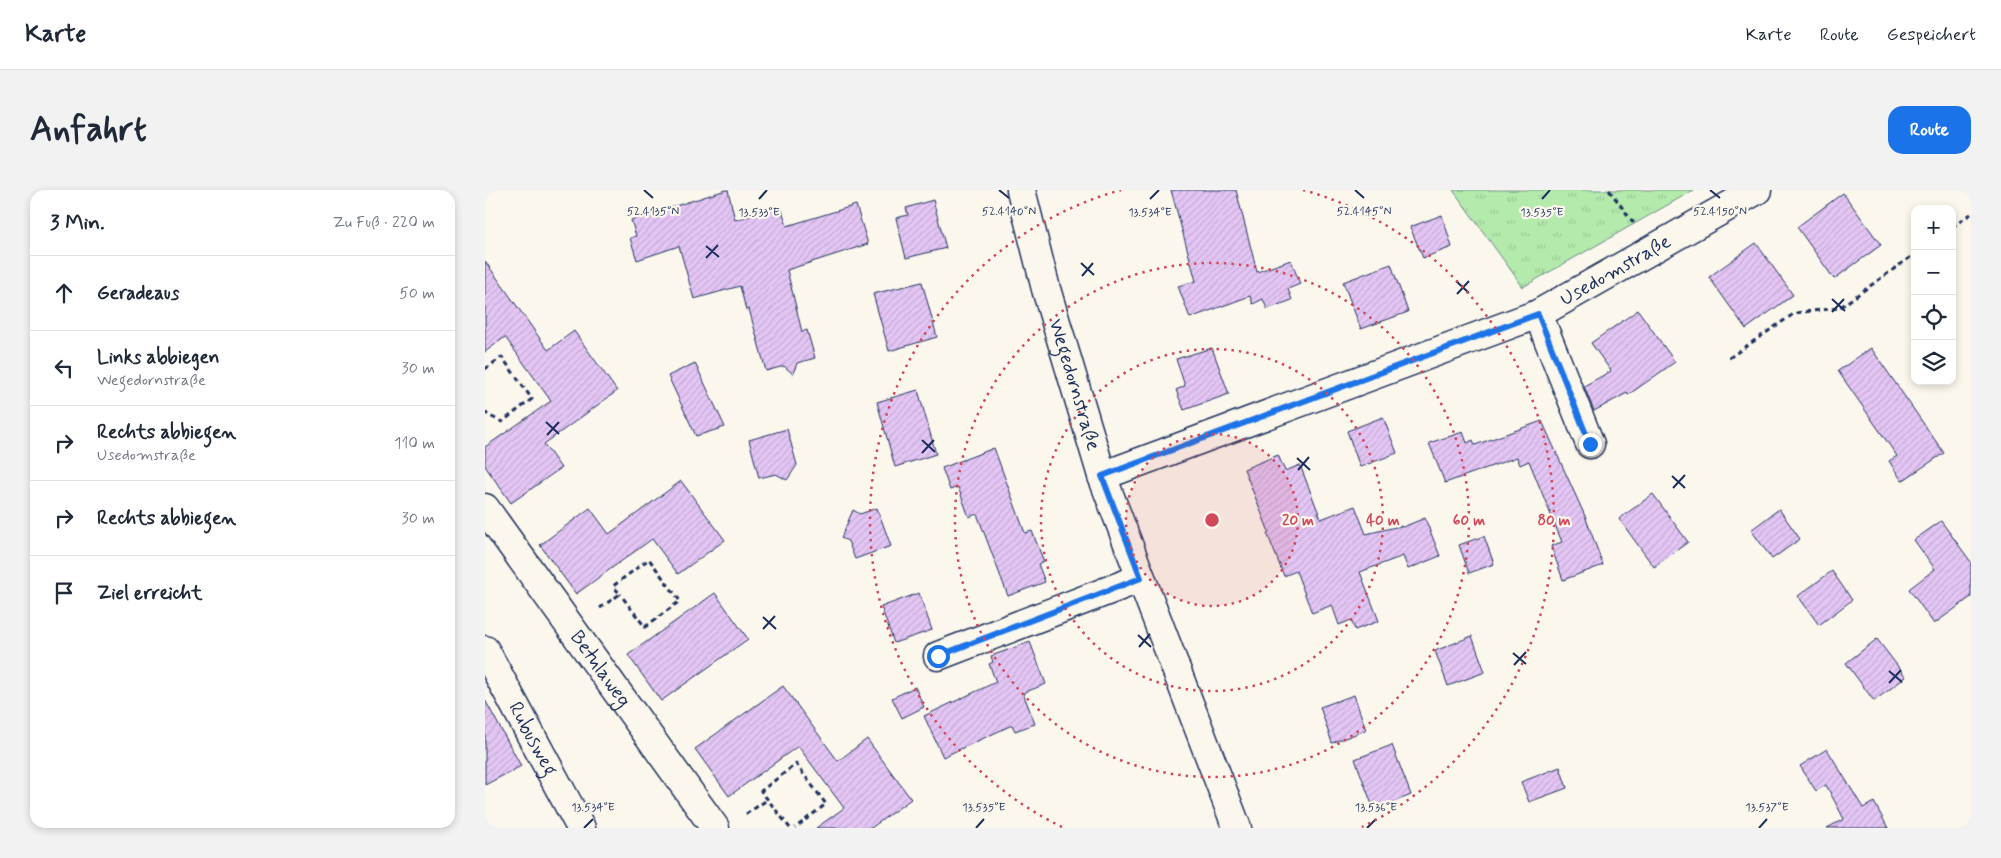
<!DOCTYPE html>
<html lang="de">
<head>
<meta charset="utf-8">
<style>
	body { margin:0; font-family:Mynerve,sans-serif; background:#f2f2f3; color:#1f2937 }
	.controls { position:absolute; right:15px; top:15px; display:grid; overflow:hidden; border-radius:10px; box-shadow:0 2px 8px #0003 }
	.controls button { width:45px; height:45px; display:grid; place-items:center; padding:0; border:0; border-bottom:1px solid #e0e1e3; background:#fff; color:#1f2937; font:25px sans-serif }
	.stop { position:absolute; width:15px; height:15px; margin:-11px; border:4px solid #1a73e8; border-radius:50%; background:#fff }
	.stop.end { background:#1a73e8; border-color:#fff; box-shadow:0 1px 5px #0008 }
	.list { margin:0; padding:0; list-style:none }
	h2 { display:flex; justify-content:space-between; align-items:center; height:65px; margin:0; padding:0 20px; font-size:21px }
	h2 small { font-size:16px; font-weight:400; color:#747a83 }
	.list li { display:grid; grid-template-columns:32px 1fr auto; gap:15px; align-items:center; box-sizing:border-box; height:75px; padding:0 20px; border-top:1px solid #e0e1e3 }
	.list b { display:block; font-size:19px; white-space:nowrap }
	.list p { margin:0; font-size:16px; white-space:nowrap; color:#747a83 }
	.list em { font-size:16px; font-style:normal; color:#747a83 }
	.icon { flex:none; width:28px; height:28px; fill:none; stroke:currentColor; stroke-width:2; stroke-linecap:round; stroke-linejoin:round }
	.map { position:relative; flex:none; width:1486px; height:638px; overflow:hidden; border-radius:15px }
	header { display:flex; align-items:center; gap:30px; box-sizing:border-box; height:70px; padding:0 25px; background:#fff; border-bottom:1px solid #e0e1e3 }
	header strong { font-size:24px }
	nav { display:flex; gap:28px; margin-inline-start:auto; font-size:18px }
	.intro { display:flex; align-items:center; justify-content:space-between; box-sizing:border-box; height:120px; padding:0 30px }
	h1 { margin:0; font-size:35px }
	.button { padding:12px 22px; border-radius:15px; background:#1a73e8; color:#fff; font-size:18px; font-weight:700 }
	main { display:flex; gap:30px; padding:0 30px }
	aside { flex:1; background:#fff; border-radius:15px; box-shadow:0 2px 8px #0003 }
	.map>svg:first-child { display:block }
</style>
</head>
<body>
<header>
<strong>Karte</strong>
<nav><a>Karte</a><a>Route</a><a>Gespeichert</a></nav>
</header>
<div class="intro"><h1>Anfahrt</h1><a class="button">Route</a></div>
<main>
<aside>
<h2>3 Min.<small>Zu Fuß · 220 m</small></h2>
<ul class="list">
<li><svg class="icon" aria-label="ahead" viewBox="0 0 24 24"><path d="M12 20V5M6 11l6-6 6 6"/></svg><div><b>Geradeaus</b></div><em>50 m</em></li>
<li><svg class="icon" aria-label="left" viewBox="0 0 24 24"><path d="M17 20v-9H6M10 6l-5 5 5 5"/></svg><div><b>Links abbiegen</b><p>Wegedornstraße</p></div><em>30 m</em></li>
<li><svg class="icon" aria-label="right" viewBox="0 0 24 24"><path d="M7 20v-9h11M14 6l5 5-5 5"/></svg><div><b>Rechts abbiegen</b><p>Usedomstraße</p></div><em>110 m</em></li>
<li><svg class="icon" aria-label="right" viewBox="0 0 24 24"><path d="M7 20v-9h11M14 6l5 5-5 5"/></svg><div><b>Rechts abbiegen</b></div><em>30 m</em></li>
<li><svg class="icon" aria-label="arrive" viewBox="0 0 24 24"><path d="M6 21V4h12l-3 4 3 4H6"/></svg><div><b>Ziel erreicht</b></div></li>
</ul>
</aside>
<div class="map">
<svg width="1486" height="638" viewBox="0 0 1486 638">
	<defs>
		<pattern id="grass-tufts" width="24" height="20" patternUnits="userSpaceOnUse" patternTransform="scale(1.25)"><rect width="24" height="20" fill="#b4eaac"/><path d="M3 7l-1-3M5 7V3M7 7l1-3M15 17l-1-3M17 17v-4M19 17l1-3" fill="none" stroke="#9ac996"/></pattern>
		<pattern id="building-hatch" width="6" height="6" patternUnits="userSpaceOnUse" patternTransform="scale(1.25)"><rect width="6" height="6" fill="#e4c6f4"/><path d="M-1 1l2-2M0 6l6-6M5 7l2-2" fill="none" stroke="#c3aad4"/></pattern>
	</defs>
	<rect width="100%" height="100%" fill="#fbf7ec"/>
	<filter id="ink" filterUnits="userSpaceOnUse"><feTurbulence type="fractalNoise" baseFrequency=".02" numOctaves="2"/><feDisplacementMap in="SourceGraphic" scale="10" xChannelSelector="R" yChannelSelector="G"/><feConvolveMatrix kernelMatrix="1 2 1 2 8 2 1 2 1" color-interpolation-filters="sRGB"/></filter>
	<g filter="url(#ink)">
		<!-- grass -->
		<path fill="url(#grass-tufts)" stroke="#688c85" d="M968,0h241l-171,97z"/>
		<!-- building -->
		<g fill="url(#building-hatch)" stroke="#1b2f5e">
			<path d="M241,0h2l7,30 46,-13 6,19 69,-21 12,39 -81,26 15,62 5,-2 8,28 -18,5 -4,11 -9,-8 -18,5 -17,-62 -3,1 -6,-24 -46,13 -15,-53 -42,14 -7,-22 6,-2 -5,-16z"/>
			<path d="M686,0h65l21,82 34,-12 9,24 -12,5 4,11 -25,9 -4,-10 -10,5 -3,-8 -60,22 -12,-32 18,-5z"/>
			<path d="M1358,3l38,52 -47,34 -37,-52z"/>
			<path d="M448,10l13,48 -40,10 -10,-40 12,-3 -2,-7z"/>
			<path d="M957,25l10,32 -29,11 -13,-31z"/>
			<path d="M1271,53l37,52 -47,34 -37,-52z"/>
			<path d="M0,71l63,89 26,-19 43,60 -73,53 17,24 -50,35 -26,-37v-19l66,-46 -46,-64 -20,15z"/>
			<path d="M906,74l17,48 -47,17 -18,-47z"/>
			<path d="M437,92l15,55 -48,14 -16,-57z"/>
			<path d="M1153,120l37,52 -47,33 -1,-2 -33,18 -10,-25 27,-15 -20,-28z"/>
			<path d="M727,158l17,46 -45,16 -8,-20 9,-4 -9,-27z"/>
			<path d="M1386,158l73,105 -42,28 -13,-20 8,-5 -59,-85z"/>
			<path d="M210,173l30,64 -29,9 -28,-60z"/>
			<path d="M433,200l18,64 -41,13 -18,-65z"/>
			<path d="M898,227l14,36 -37,14 -13,-36z"/>
			<path d="M1057,231l43,95 18,49 -40,15 -12,-34 11,-4 -33,-81 -9,4 -3,-8 -72,26 -16,-40 34,-11 4,11 6,-3 2,5z"/>
			<path d="M302,239l10,36 -10,15 -11,-6 -17,4 -10,-38z"/>
			<path d="M509,258l31,85 7,-2 12,31 -6,2 7,18 -37,14 -31,-82 -8,3 -11,-30 -8,3 -8,-22z"/>
			<path d="M793,265l7,16 15,-6 21,54 34,-13 11,28 34,-8 3,1 22,-9 15,38 -32,13 -5,-13 -43,16 19,49 -24,9 -4,-10 -12,5 -7,-20 -20,8 -16,-42 -12,5 -17,-43 2,-1 -25,-63z"/>
			<path d="M196,291l44,59 -47,34 -26,-35 -76,55 -36,-49 50,-37 19,26z"/>
			<path d="M1168,304l35,48 -34,25 -35,-48z"/>
			<path d="M392,318l14,38 -36,13 -7,-18 -7,-3 12,-28 7,4z"/>
			<path d="M1294,319l21,30 -28,20 -21,-29z"/>
			<path d="M1456,331l30,41v35l-37,27 -25,-35 26,-20 -21,-29z"/>
			<path d="M999,346l10,28 -25,9 -10,-28z"/>
			<path d="M1347,381l20,29 -33,25 -21,-29z"/>
			<path d="M230,403l33,46 -87,62 -33,-46z"/>
			<path d="M434,403l13,37 -38,13 -13,-36z"/>
			<path d="M987,446l13,36 -37,14 -13,-35z"/>
			<path d="M1392,449l29,38 -32,24 -28,-38z"/>
			<path d="M545,452l16,42 -23,9 12,31 -20,7 -3,-6 -69,32 -19,-41 72,-34 -7,-18 4,-2 -2,-6z"/>
			<path d="M298,496l55,75 29,-22 44,60 -40,29h-55l28,-20 -46,-62 -69,50 -34,-47z"/>
			<path d="M430,497l9,20 -22,11 -10,-20z"/>
			<path d="M869,505l12,35 -34,13 -12,-36z"/>
			<path d="M0,510l36,66 -36,19z"/>
			<path d="M907,555l19,50 -37,15 -19,-51z"/>
			<path d="M1342,559l36,59 11,-6 14,26h-61l17,-9 -18,-34 -10,6 -16,-25z"/>
			<path d="M1075,577l7,21 -38,14 -8,-20z"/>
		</g>
		<g fill="none" stroke-linecap="round" stroke-linejoin="round">
			<defs>
				<g id="minor">
					<path id="s1" d="M536,0l25,99 56,187 135,352"/>
					<path d="M1053,124l52,130"/>
					<path id="s2" d="M617,286l436,-162 219,-124"/>
					<path id="s3" d="M0,318l230,320"/>
					<path id="s4" d="M0,460l96,178"/>
					<path d="M453,466l203,-78"/>
				</g>
			</defs>
			<!-- minor casing -->
			<use href="#minor" stroke="#1b2f5e" stroke-width="31"/>
			<!-- path -->
			<g stroke="#1b2f5e" stroke-width="3" stroke-dasharray="5 4" stroke-linecap="butt">
				<path d="M1124,0l27,36"/>
				<path d="M1467,37l19,-13"/>
				<path d="M1244,168l66,-45 44,-5 76,-54"/>
				<path d="M0,179l17,-12 30,42 -30,23 -14,-7 -3,-3"/>
				<path d="M115,418l20,-14 -7,-8 36,-27 31,42 -35,26 -25,-33"/>
				<path d="M261,624l21,-14"/>
				<path d="M305,638l-29,-37 35,-27 30,40 -31,24"/>
			</g>
			<!-- minor -->
			<use href="#minor" stroke="#fbf7ec" stroke-width="28"/>
		</g>
	</g>
	<g fill="none" stroke-linecap="round" stroke-linejoin="round" filter="url(#ink)">
		<!-- route -->
		<path stroke="#1a73e8" stroke-width="6" d="M453,466l203,-78 -39,-102 436,-162 52,130"/>
	</g>
	<!-- ticks -->
	<path fill="none" stroke="#1b2f5e" stroke-width="2" d="M159,0l9,8M514,0l10,8M870,0l9,8M1225,0l10,8M274,9l8,-9M665,9l9,-9M1057,9l8,-9M221,56l13,11M221,68l12,-13M596,73l13,12M597,86l11,-13M971,91l13,12M972,104l12,-13M1347,109l13,12M1347,122l12,-13M61,232l13,12M62,245l12,-13M437,250l13,12M437,263l12,-13M812,268l13,12M813,280l11,-13M1187,286l13,12M1188,298l12,-13M278,427l13,12M278,439l12,-13M653,445l13,12M654,457l11,-13M1028,463l13,11M1029,475l12,-13M1404,481l13,11M1404,493l12,-13M99,638l9,-9M491,638l8,-9M882,638l9,-9M1274,638l8,-9"/>
	<!-- distance rings -->
	<circle cx="727" cy="330" r="86" fill="#d1495b" fill-opacity=".12"/>
	<g fill="none" stroke="#d1495b" stroke-width="2.5" stroke-dasharray="2.5 5">
		<circle cx="727" cy="330" r="86"/>
		<circle cx="727" cy="330" r="171"/>
		<circle cx="727" cy="330" r="257"/>
		<path d="M577 637A342 342 0 0 1 636 0M818 0A342 342 0 0 1 877 637"/>
	</g>
	<g text-anchor="middle" dominant-baseline="central" stroke-width="4.5" stroke-linejoin="round" paint-order="stroke">
		<!-- street labels -->
		<g font-size="20" fill="#1b2f5e" stroke="#fbf7ec">
			<text stroke="none"><textPath href="#s2" startOffset="554">Usedomstraße</textPath></text>
			<text stroke="none"><textPath href="#s1" startOffset="202">Wegedornstraße</textPath></text>
			<text stroke="none"><textPath href="#s3" startOffset="198">Betulaweg</textPath></text>
			<text stroke="none"><textPath href="#s4" startOffset="101">Rubusweg</textPath></text>
		</g>
	</g>
	<g font-size="12" text-anchor="middle" fill="#1b2f5e" stroke="#fbf7ec" stroke-width="4.5" stroke-linejoin="round" paint-order="stroke">
		<text x="879" y="25">52.4145°N</text>
		<text x="1235" y="25">52.4150°N</text>
		<text x="168" y="25">52.4135°N</text>
		<text x="524" y="25">52.4140°N</text>
		<text x="274" y="26">13.533°E</text>
		<text x="665" y="26">13.534°E</text>
		<text x="1057" y="26">13.535°E</text>
		<text x="108" y="621">13.534°E</text>
		<text x="499" y="621">13.535°E</text>
		<text x="891" y="621">13.536°E</text>
		<text x="1282" y="621">13.537°E</text>
	</g>
	<circle cx="727" cy="330" r="8" fill="#d1495b" stroke="#fbf7ec" stroke-width="2.5"/>
	<g font-size="15" text-anchor="middle" font-weight="bold" fill="#d1495b" stroke="#fbf7ec" stroke-width="4.5" stroke-linejoin="round" paint-order="stroke">
		<text x="813" y="335">20 m</text>
		<text x="898" y="335">40 m</text>
		<text x="984" y="335">60 m</text>
		<text x="1069" y="335">80 m</text>
	</g>
</svg>
<div class="controls">
<button>+</button>
<button>−</button>
<button><svg class="icon" aria-label="locate" viewBox="0 0 24 24"><circle cx="12" cy="12" r="6"/><path d="M12 2v4M12 18v4M2 12h4M18 12h4"/></svg></button>
<button><svg class="icon" aria-label="layers" viewBox="0 0 24 24"><path d="M12 4l9 5-9 5-9-5zM3 14l9 5 9-5"/></svg></button>
</div>
<div class="stop" style="left:453px;top:466px"></div>
<div class="stop end" style="left:1105px;top:254px"></div>
</div>
</main>
</body>
</html>
